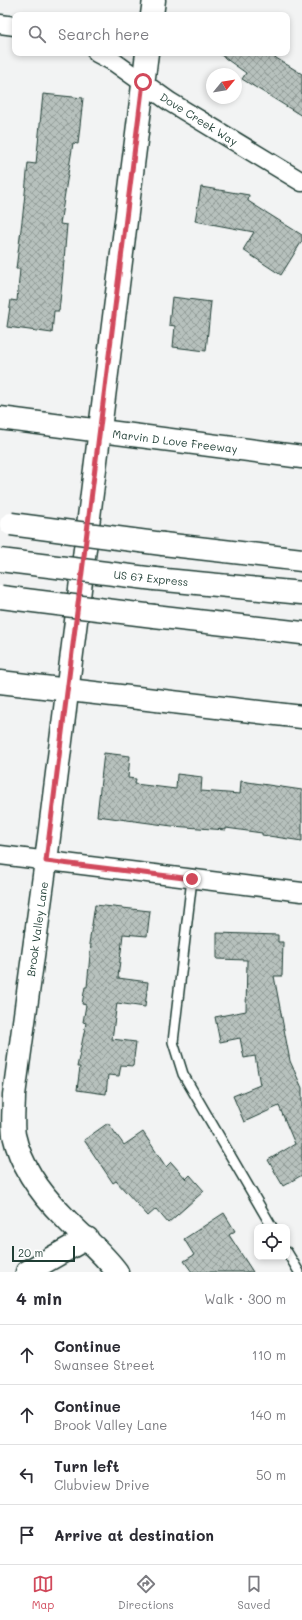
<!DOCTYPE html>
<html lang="en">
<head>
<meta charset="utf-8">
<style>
	body { margin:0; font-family:Mali,sans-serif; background:#f2f2f3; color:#2b2b33 }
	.controls { position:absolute; right:12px; bottom:12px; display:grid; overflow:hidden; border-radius:8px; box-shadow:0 2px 6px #0003 }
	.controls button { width:36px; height:36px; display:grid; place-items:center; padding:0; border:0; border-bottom:1px solid #e1e1e2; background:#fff; color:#2b2b33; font:20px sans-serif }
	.compass { position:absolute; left:206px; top:68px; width:36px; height:36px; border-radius:50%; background:#fff; box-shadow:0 2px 6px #0003; rotate:60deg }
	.scale { position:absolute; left:12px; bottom:10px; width:63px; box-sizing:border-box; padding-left:4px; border:2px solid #1f3d34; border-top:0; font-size:11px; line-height:14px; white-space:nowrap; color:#1f3d34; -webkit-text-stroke:3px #fff; paint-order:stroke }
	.stop { position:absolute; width:12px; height:12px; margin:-9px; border:3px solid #d1495b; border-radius:50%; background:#fff }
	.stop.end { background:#d1495b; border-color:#fff; box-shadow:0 1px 4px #0008 }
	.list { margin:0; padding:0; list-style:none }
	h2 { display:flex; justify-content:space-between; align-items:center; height:52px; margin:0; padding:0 16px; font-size:17px }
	h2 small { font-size:13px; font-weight:400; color:#7c7c81 }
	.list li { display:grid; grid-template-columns:26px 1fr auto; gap:12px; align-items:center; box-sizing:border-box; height:60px; padding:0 16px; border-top:1px solid #e1e1e2 }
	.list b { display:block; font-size:15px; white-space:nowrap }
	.list p { margin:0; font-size:13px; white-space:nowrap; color:#7c7c81 }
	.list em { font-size:13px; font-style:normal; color:#7c7c81 }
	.icon { flex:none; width:22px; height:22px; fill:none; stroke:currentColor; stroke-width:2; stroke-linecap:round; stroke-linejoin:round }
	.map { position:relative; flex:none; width:302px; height:1272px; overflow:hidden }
	.search { position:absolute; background:#fff; box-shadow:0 2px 6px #0003; left:12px; right:12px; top:12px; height:44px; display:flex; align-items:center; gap:10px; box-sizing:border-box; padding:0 14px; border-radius:8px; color:#7c7c81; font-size:15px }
	.sheet { height:292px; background:#fff }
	nav { display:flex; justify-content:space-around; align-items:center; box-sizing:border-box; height:56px; border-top:1px solid #e1e1e2; background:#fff; font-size:11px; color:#7c7c81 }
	nav a { display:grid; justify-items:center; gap:2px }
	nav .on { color:#d1495b }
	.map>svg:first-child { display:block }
</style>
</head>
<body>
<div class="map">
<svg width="302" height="1272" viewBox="0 0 302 1272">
	<defs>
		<pattern id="building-cross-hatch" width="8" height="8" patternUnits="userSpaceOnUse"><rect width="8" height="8" fill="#b7c1bd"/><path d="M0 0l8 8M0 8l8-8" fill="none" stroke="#949e9a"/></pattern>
	</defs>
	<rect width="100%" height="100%" fill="#f2f3f3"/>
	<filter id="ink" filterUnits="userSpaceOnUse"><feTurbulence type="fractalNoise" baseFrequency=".025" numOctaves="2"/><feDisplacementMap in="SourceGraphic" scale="8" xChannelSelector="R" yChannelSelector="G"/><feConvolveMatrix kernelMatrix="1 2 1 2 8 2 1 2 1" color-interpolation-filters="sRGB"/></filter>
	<g filter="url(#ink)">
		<!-- building -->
		<g fill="url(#building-cross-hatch)" stroke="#1f3d34">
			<path d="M218,53h50l34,21v42l-60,-37 4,-6z"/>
			<path d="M43,94l40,4 -5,46 -5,-1 -13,81 7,1 -5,58 -3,28h-5l-2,22 -45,-6 4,-27 6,1 3,-32h-4l7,-56 5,-50 8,1z"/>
			<path d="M201,187l48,8 -1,6 54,34v6l-21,34 -38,-25 11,-18 -59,-11z"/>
			<path d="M172,297l39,5 -5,49 -33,-4 2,-21 -6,-1z"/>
			<path d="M104,753l26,3 -2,22 8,1 -1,5 41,5 1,-15 25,3 -1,14 39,3 1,-13 61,9v51l-40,-6v-2l-36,-5v2l-54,-4 -75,-10z"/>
			<path d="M95,905l55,6 -3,25 -24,-2 -5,44 30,4 -3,25 -28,-4 -5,36 24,3 -3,24 -12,-1 -2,11 -11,-1 -2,19 -29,-4 3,-23h-3l9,-44 -3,-1 3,-17 -4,-1 3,-17h2l4,-43h-2z"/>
			<path d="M217,933l61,2v7h5l-1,34h-8l16,85 12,27v87l-19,11 -15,-26 27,-16 -16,-38 -35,16 -11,-26 27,-11 -5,-29 -11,2 -4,-20 -20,4 -5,-25 31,-6 1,-51 -30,-1z"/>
			<path d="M108,1123l16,22 19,-13 23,35 5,-5 15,17 4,-4 14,16 -36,32 -12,-14 -8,7 -32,-35 -3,2 -29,-43z"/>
			<path d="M224,1213l11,18 -6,4 24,37h-61l-8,-11 10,-6 -10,-16z"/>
		</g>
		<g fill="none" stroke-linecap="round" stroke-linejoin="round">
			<defs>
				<g id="service">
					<path d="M192,879l-19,163 10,32 89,153"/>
					<path d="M287,1252l12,20"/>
				</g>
				<g id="minor">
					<path d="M0,24l15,2"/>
					<path d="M97,53l17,9 56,40 132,80"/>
					<path d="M0,855l302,37"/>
				</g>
				<g id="tertiary">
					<path d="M152,15l2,-15"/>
					<path d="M27,1272l60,-34"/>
					<path d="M117,1272c-15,-21 -36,-36 -53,-55 -23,-23 -43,-50 -50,-82 -2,-12 0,-28 0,-40l32,-234 101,-808"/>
				</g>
				<g id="secondary">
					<path d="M0,418l302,39"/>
					<path d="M0,682l302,35"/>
				</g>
				<g id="motorway">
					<path d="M163,544l139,16"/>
					<path d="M155,579l147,14"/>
					<path d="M154,616l148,17"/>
				</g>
			</defs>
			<!-- service casing -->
			<use href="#service" stroke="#1f3d34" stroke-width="12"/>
			<!-- minor casing -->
			<use href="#minor" stroke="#1f3d34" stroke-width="21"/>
			<!-- tertiary casing -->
			<use href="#tertiary" stroke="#1f3d34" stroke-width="25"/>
			<!-- secondary casing -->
			<use href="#secondary" stroke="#1f3d34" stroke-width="25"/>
			<!-- motorway casing -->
			<use href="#motorway" stroke="#1f3d34" stroke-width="25"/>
			<!-- service -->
			<use href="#service" stroke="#fff" stroke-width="9"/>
			<!-- minor -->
			<use href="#minor" stroke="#fff" stroke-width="18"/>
			<!-- tertiary -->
			<use href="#tertiary" stroke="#fff" stroke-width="22"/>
			<!-- secondary -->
			<use href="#secondary" stroke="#fff" stroke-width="22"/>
			<!-- motorway -->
			<use href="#motorway" stroke="#fff" stroke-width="22"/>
			<defs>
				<g id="motorway-bridge">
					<path d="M11,524l152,20"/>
					<path d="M0,560l155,19"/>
					<path d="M1,597l153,19"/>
				</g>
			</defs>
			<!-- motorway-bridge casing -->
			<use href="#motorway-bridge" stroke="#1f3d34" stroke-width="25" stroke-linecap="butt"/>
			<!-- motorway-bridge -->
			<use href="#motorway-bridge" stroke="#fff" stroke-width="22"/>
		</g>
	</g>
	<g fill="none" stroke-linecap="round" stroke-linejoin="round" filter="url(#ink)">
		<!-- route -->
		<path stroke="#d1495b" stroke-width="5" d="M143,82l-97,779 146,18"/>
	</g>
	<g text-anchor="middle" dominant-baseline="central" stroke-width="3.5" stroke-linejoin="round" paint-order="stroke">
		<!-- street labels -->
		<g font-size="11" fill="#1f3d34" stroke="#fff">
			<text transform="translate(199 119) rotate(32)">Dove Creek Way</text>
			<text transform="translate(175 441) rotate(7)">Marvin D Love Freeway</text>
			<text transform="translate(151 578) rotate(6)">US 67 Express</text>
			<text transform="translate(37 929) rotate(-82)">Brook Valley Lane</text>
		</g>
	</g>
</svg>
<div class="controls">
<button><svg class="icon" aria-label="locate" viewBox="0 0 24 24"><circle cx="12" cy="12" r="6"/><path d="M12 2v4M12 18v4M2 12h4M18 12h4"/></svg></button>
</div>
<svg class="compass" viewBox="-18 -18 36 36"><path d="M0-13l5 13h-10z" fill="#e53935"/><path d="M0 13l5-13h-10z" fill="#7c7c81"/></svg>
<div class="scale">20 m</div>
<div class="stop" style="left:143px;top:82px"></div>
<div class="stop end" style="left:192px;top:879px"></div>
<div class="search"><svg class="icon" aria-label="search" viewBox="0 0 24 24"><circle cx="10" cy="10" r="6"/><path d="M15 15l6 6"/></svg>Search here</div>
</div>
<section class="sheet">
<h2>4 min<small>Walk · 300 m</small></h2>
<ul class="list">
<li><svg class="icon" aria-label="ahead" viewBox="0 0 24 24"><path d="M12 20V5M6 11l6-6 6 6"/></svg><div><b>Continue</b><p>Swansee Street</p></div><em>110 m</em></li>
<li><svg class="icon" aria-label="ahead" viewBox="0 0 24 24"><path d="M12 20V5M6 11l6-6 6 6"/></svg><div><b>Continue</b><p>Brook Valley Lane</p></div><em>140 m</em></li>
<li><svg class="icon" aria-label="left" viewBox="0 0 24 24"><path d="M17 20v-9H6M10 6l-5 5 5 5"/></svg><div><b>Turn left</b><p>Clubview Drive</p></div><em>50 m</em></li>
<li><svg class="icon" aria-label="arrive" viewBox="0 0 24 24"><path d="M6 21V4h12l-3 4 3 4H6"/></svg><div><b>Arrive at destination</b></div></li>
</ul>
</section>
<nav>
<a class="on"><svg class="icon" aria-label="map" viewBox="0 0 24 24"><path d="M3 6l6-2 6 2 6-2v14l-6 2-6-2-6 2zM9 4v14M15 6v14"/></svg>Map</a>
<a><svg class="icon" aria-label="directions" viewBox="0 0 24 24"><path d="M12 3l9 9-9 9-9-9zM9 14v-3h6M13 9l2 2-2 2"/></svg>Directions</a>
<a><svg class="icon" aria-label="saved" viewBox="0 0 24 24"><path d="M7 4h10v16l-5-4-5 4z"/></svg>Saved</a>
</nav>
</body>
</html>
